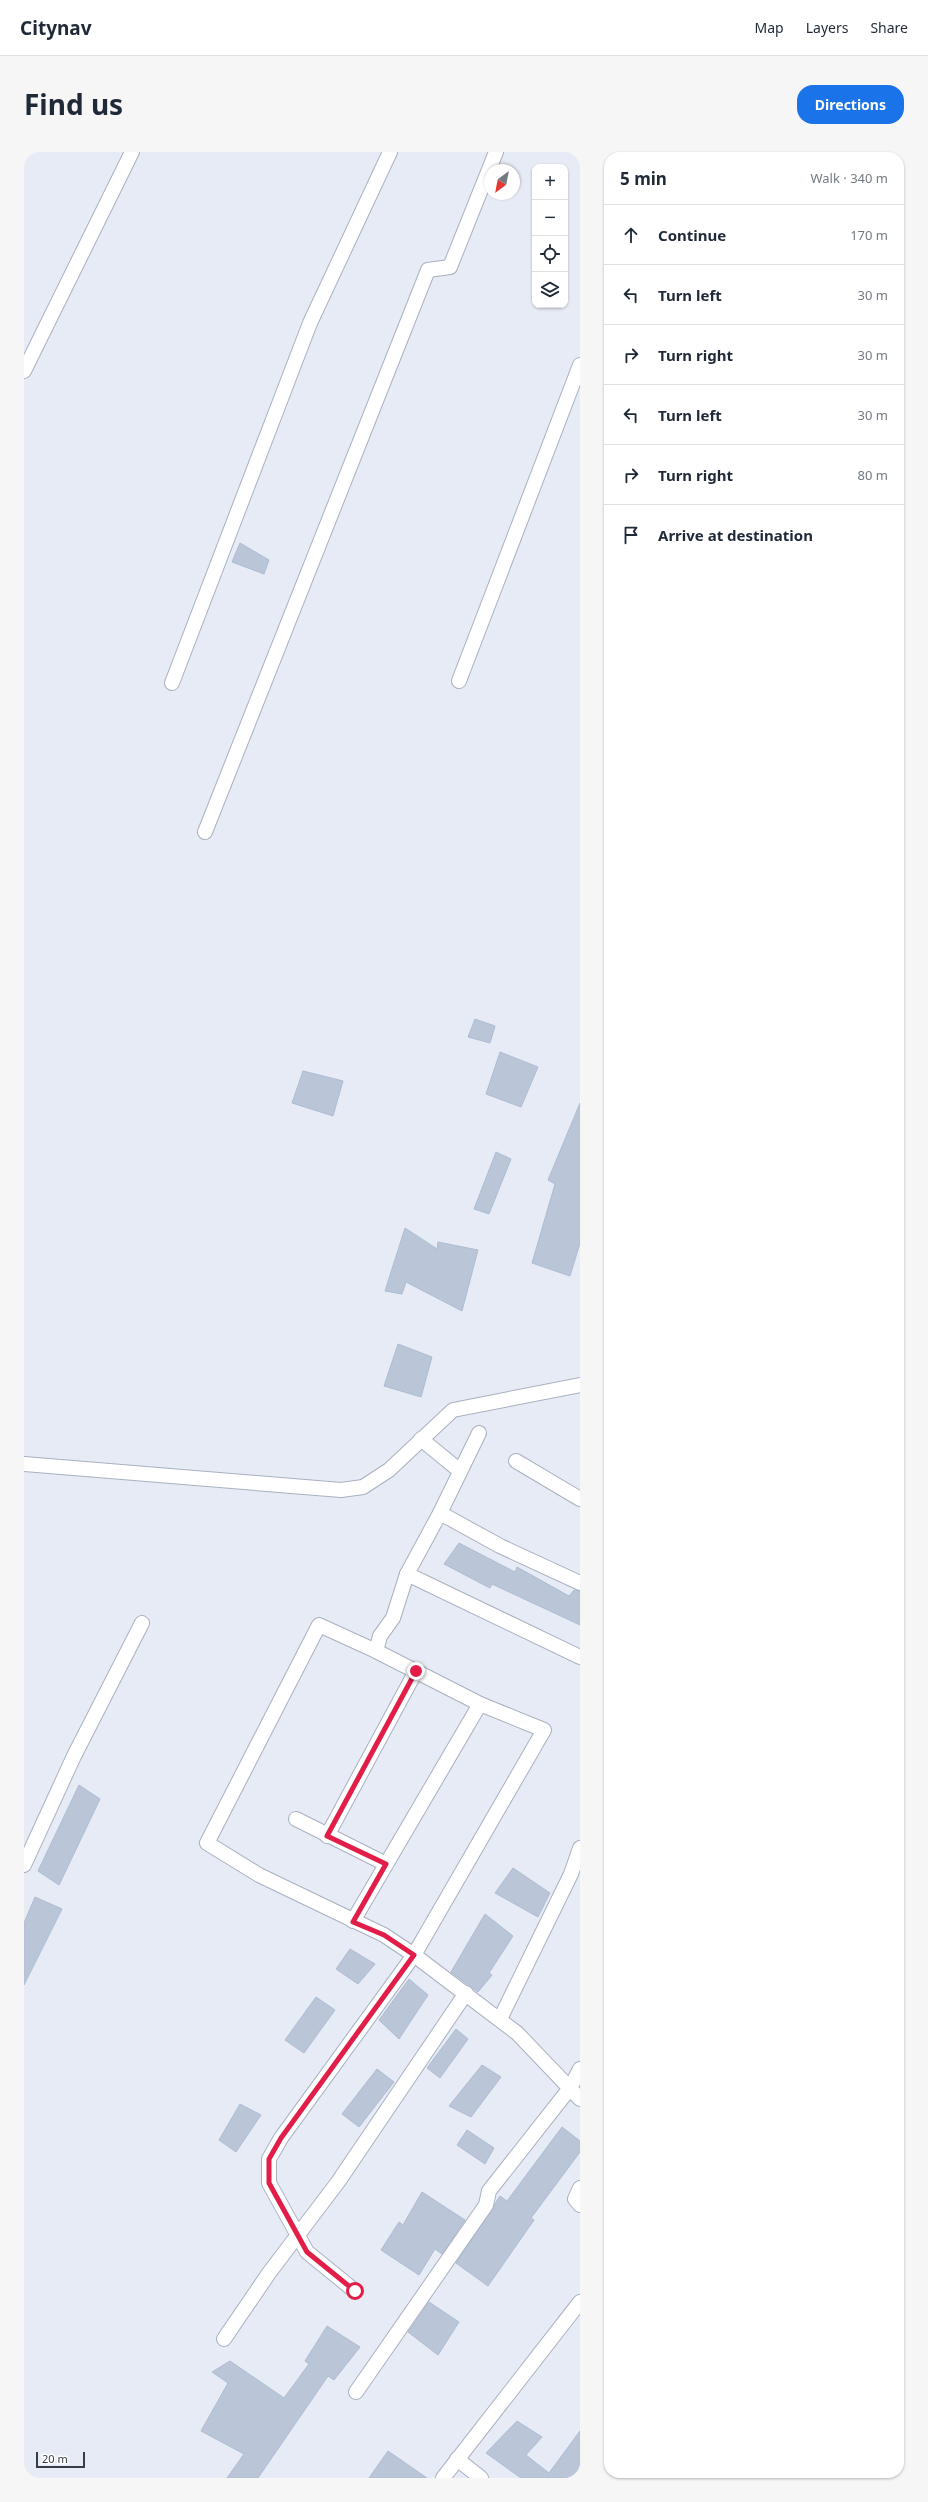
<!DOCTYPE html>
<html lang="en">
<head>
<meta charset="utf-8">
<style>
	body { margin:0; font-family:"Noto Sans",sans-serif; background:#f6f6f7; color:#1f2937 }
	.controls { position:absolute; right:12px; top:12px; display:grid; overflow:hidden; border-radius:8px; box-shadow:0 1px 3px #0004 }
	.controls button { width:36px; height:36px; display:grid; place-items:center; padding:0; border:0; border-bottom:1px solid #e0e1e3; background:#fff; color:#1f2937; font:20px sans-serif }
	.compass { position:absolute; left:460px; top:12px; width:36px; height:36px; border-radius:50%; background:#fff; box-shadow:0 1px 3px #0004; rotate:212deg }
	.scale { position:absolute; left:12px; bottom:10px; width:49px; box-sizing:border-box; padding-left:4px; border:2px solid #353d48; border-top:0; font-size:11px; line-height:14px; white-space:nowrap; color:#353d48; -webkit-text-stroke:3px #fff; paint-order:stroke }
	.stop { position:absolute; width:12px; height:12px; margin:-9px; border:3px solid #e11d48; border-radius:50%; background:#fff }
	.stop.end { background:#e11d48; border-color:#fff; box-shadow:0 1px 4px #0008 }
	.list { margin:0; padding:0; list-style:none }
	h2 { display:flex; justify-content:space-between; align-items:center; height:52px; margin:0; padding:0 16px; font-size:17px }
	h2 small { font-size:13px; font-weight:400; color:#747a83 }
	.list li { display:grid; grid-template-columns:26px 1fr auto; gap:12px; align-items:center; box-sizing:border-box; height:60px; padding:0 16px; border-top:1px solid #e0e1e3 }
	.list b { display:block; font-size:15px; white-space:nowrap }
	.list em { font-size:13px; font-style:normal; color:#747a83 }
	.icon { flex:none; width:22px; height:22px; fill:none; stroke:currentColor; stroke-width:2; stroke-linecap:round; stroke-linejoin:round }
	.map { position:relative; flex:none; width:556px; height:2326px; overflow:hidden; border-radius:16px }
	header { display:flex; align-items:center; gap:24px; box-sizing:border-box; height:56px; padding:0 20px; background:#fff; border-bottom:1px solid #e0e1e3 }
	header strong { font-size:19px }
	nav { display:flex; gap:22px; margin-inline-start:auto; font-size:14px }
	.intro { display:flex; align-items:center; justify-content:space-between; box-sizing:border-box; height:96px; padding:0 24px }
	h1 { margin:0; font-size:28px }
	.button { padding:10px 18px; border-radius:16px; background:#1a73e8; color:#fff; font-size:14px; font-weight:700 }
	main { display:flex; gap:24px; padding:0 24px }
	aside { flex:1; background:#fff; border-radius:16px; box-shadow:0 1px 3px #0004 }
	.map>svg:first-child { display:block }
</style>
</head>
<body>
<header>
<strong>Citynav</strong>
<nav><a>Map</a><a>Layers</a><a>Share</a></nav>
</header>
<div class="intro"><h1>Find us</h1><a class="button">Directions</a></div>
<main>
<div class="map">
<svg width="556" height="2326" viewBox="0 0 556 2326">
	<rect width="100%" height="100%" fill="#e6ebf5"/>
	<!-- building -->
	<g fill="#bac6d8" stroke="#adbcd3">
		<path d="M216,391l29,17 -5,14 -32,-12z"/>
		<path d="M451,867l20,7 -5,17 -22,-6z"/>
		<path d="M476,900l38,15 -17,40 -35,-13z"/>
		<path d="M279,919l40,10 -10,35 -41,-13z"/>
		<path d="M556,951v140l-10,33 -38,-13 23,-79 -7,-4z"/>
		<path d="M472,1000l15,7 -22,55 -15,-5z"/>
		<path d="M381,1076l32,21 1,-7 40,8 -16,61 -56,-29 -4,12 -17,-3z"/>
		<path d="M374,1192l34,13 -11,40 -37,-11z"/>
		<path d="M435,1391l56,29 2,-5 52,29 5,-6 6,1v34l-88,-41 -2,4 -46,-24z"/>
		<path d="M55,1633l21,14 -41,86 -21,-14z"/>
		<path d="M489,1716l37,25 -12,24 -43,-24z"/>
		<path d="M11,1745l27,12 -38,76v-62z"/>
		<path d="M461,1762l28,22 -24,37 3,2 -14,17 -27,-20z"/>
		<path d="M326,1797l25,15 -17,20 -22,-15z"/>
		<path d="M385,1827l19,16 -29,44 -20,-19z"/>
		<path d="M292,1845l19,13 -31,43 -19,-13z"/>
		<path d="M432,1877l12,10 -28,39 -13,-10z"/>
		<path d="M458,1913l19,12 -30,40 -22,-11z"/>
		<path d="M353,1917l17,13 -35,45 -17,-13z"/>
		<path d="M216,1952l21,11 -25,37 -17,-12z"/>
		<path d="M538,1975l18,14v11l-49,66 3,2 -46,66 -32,-23 44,-67 7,5z"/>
		<path d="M443,1978l27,18 -9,16 -28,-19z"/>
		<path d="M398,2040l43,28 -23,34 -7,-5 -16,26 -38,-25 18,-28 4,3z"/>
		<path d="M405,2150l30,20 -21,33 -30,-23z"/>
		<path d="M303,2174l33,21 -26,33 -6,-4 -70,102h-31l17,-24 -43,-23 27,-48 -16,-11 18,-11 54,37 25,-34 -4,-3z"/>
		<path d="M493,2269l25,16 -16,18 23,18 31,-42v47h-59l-35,-25z"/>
		<path d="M364,2299l39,27h-58z"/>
	</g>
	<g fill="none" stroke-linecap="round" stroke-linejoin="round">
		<defs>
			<g id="minor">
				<path d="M0,219l108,-219"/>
				<path d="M435,529l121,-316"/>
				<path d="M148,531l138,-360 80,-171"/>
				<path d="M181,680l223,-562 22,-3 46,-115"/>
				<path d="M397,1287l39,32"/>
				<path d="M492,1309l64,38"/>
				<path d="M0,1312l317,26 22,-3 26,-17 64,-60 127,-25"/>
				<path d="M416,1361l39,-80"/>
				<path d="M556,1431l-80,-37 -60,-33 -33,61 173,83"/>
				<path d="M352,1499l4,-15 13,-18 14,-44"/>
				<path d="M272,1667l90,45"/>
				<path d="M303,1684l89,-165"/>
				<path d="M0,1713l50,-109 68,-133"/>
				<path d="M329,1769l127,-217"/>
				<path d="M476,1867l71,-145 9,-26"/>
				<path d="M556,2036l-5,11 5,6"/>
				<path d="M331,2139l-48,-39 -38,-69v-24l12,-21 133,-183 130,-225 -64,-26 -104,-53 -57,-26 -112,218 52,32 125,60 30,20 103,78 63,66"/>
				<path d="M200,2187l45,-66 69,-91 128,-189"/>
				<path d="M332,2240l130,-187 3,-14 81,-103 10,-19"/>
				<path d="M433,2307l24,19"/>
				<path d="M419,2326l137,-176"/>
			</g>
		</defs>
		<!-- minor casing -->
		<use href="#minor" stroke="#a8b1c1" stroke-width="16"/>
		<!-- minor -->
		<use href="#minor" stroke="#fff" stroke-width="14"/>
	</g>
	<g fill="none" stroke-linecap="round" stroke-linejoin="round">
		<!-- route -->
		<path stroke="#e11d48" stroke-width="5" d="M331,2139l-48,-39 -38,-69v-24l12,-21 133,-183 -30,-20 -31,-13 33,-58 -59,-28 89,-165"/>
	</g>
</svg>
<div class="controls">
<button>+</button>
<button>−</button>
<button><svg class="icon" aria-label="locate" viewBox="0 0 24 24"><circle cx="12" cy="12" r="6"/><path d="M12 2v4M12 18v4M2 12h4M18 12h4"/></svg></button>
<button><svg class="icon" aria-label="layers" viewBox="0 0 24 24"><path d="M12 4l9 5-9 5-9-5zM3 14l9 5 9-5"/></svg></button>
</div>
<svg class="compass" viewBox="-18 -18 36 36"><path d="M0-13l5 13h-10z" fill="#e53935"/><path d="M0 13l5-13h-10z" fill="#747a83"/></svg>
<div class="scale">20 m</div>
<div class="stop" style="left:331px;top:2139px"></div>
<div class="stop end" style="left:392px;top:1519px"></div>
</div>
<aside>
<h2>5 min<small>Walk · 340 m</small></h2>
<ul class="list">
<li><svg class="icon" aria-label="ahead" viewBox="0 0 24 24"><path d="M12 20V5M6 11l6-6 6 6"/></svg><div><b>Continue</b></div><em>170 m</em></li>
<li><svg class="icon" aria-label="left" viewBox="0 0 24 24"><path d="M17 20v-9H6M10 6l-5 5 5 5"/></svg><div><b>Turn left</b></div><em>30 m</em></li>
<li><svg class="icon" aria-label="right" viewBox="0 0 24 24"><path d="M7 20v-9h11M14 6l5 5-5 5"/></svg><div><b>Turn right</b></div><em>30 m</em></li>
<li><svg class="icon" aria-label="left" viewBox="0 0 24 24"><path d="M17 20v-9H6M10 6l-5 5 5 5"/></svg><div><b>Turn left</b></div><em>30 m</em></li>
<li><svg class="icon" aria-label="right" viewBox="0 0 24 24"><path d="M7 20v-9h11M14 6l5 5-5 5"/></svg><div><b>Turn right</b></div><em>80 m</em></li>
<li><svg class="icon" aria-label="arrive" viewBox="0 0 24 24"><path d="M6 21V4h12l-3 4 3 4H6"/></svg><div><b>Arrive at destination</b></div></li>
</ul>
</aside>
</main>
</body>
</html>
